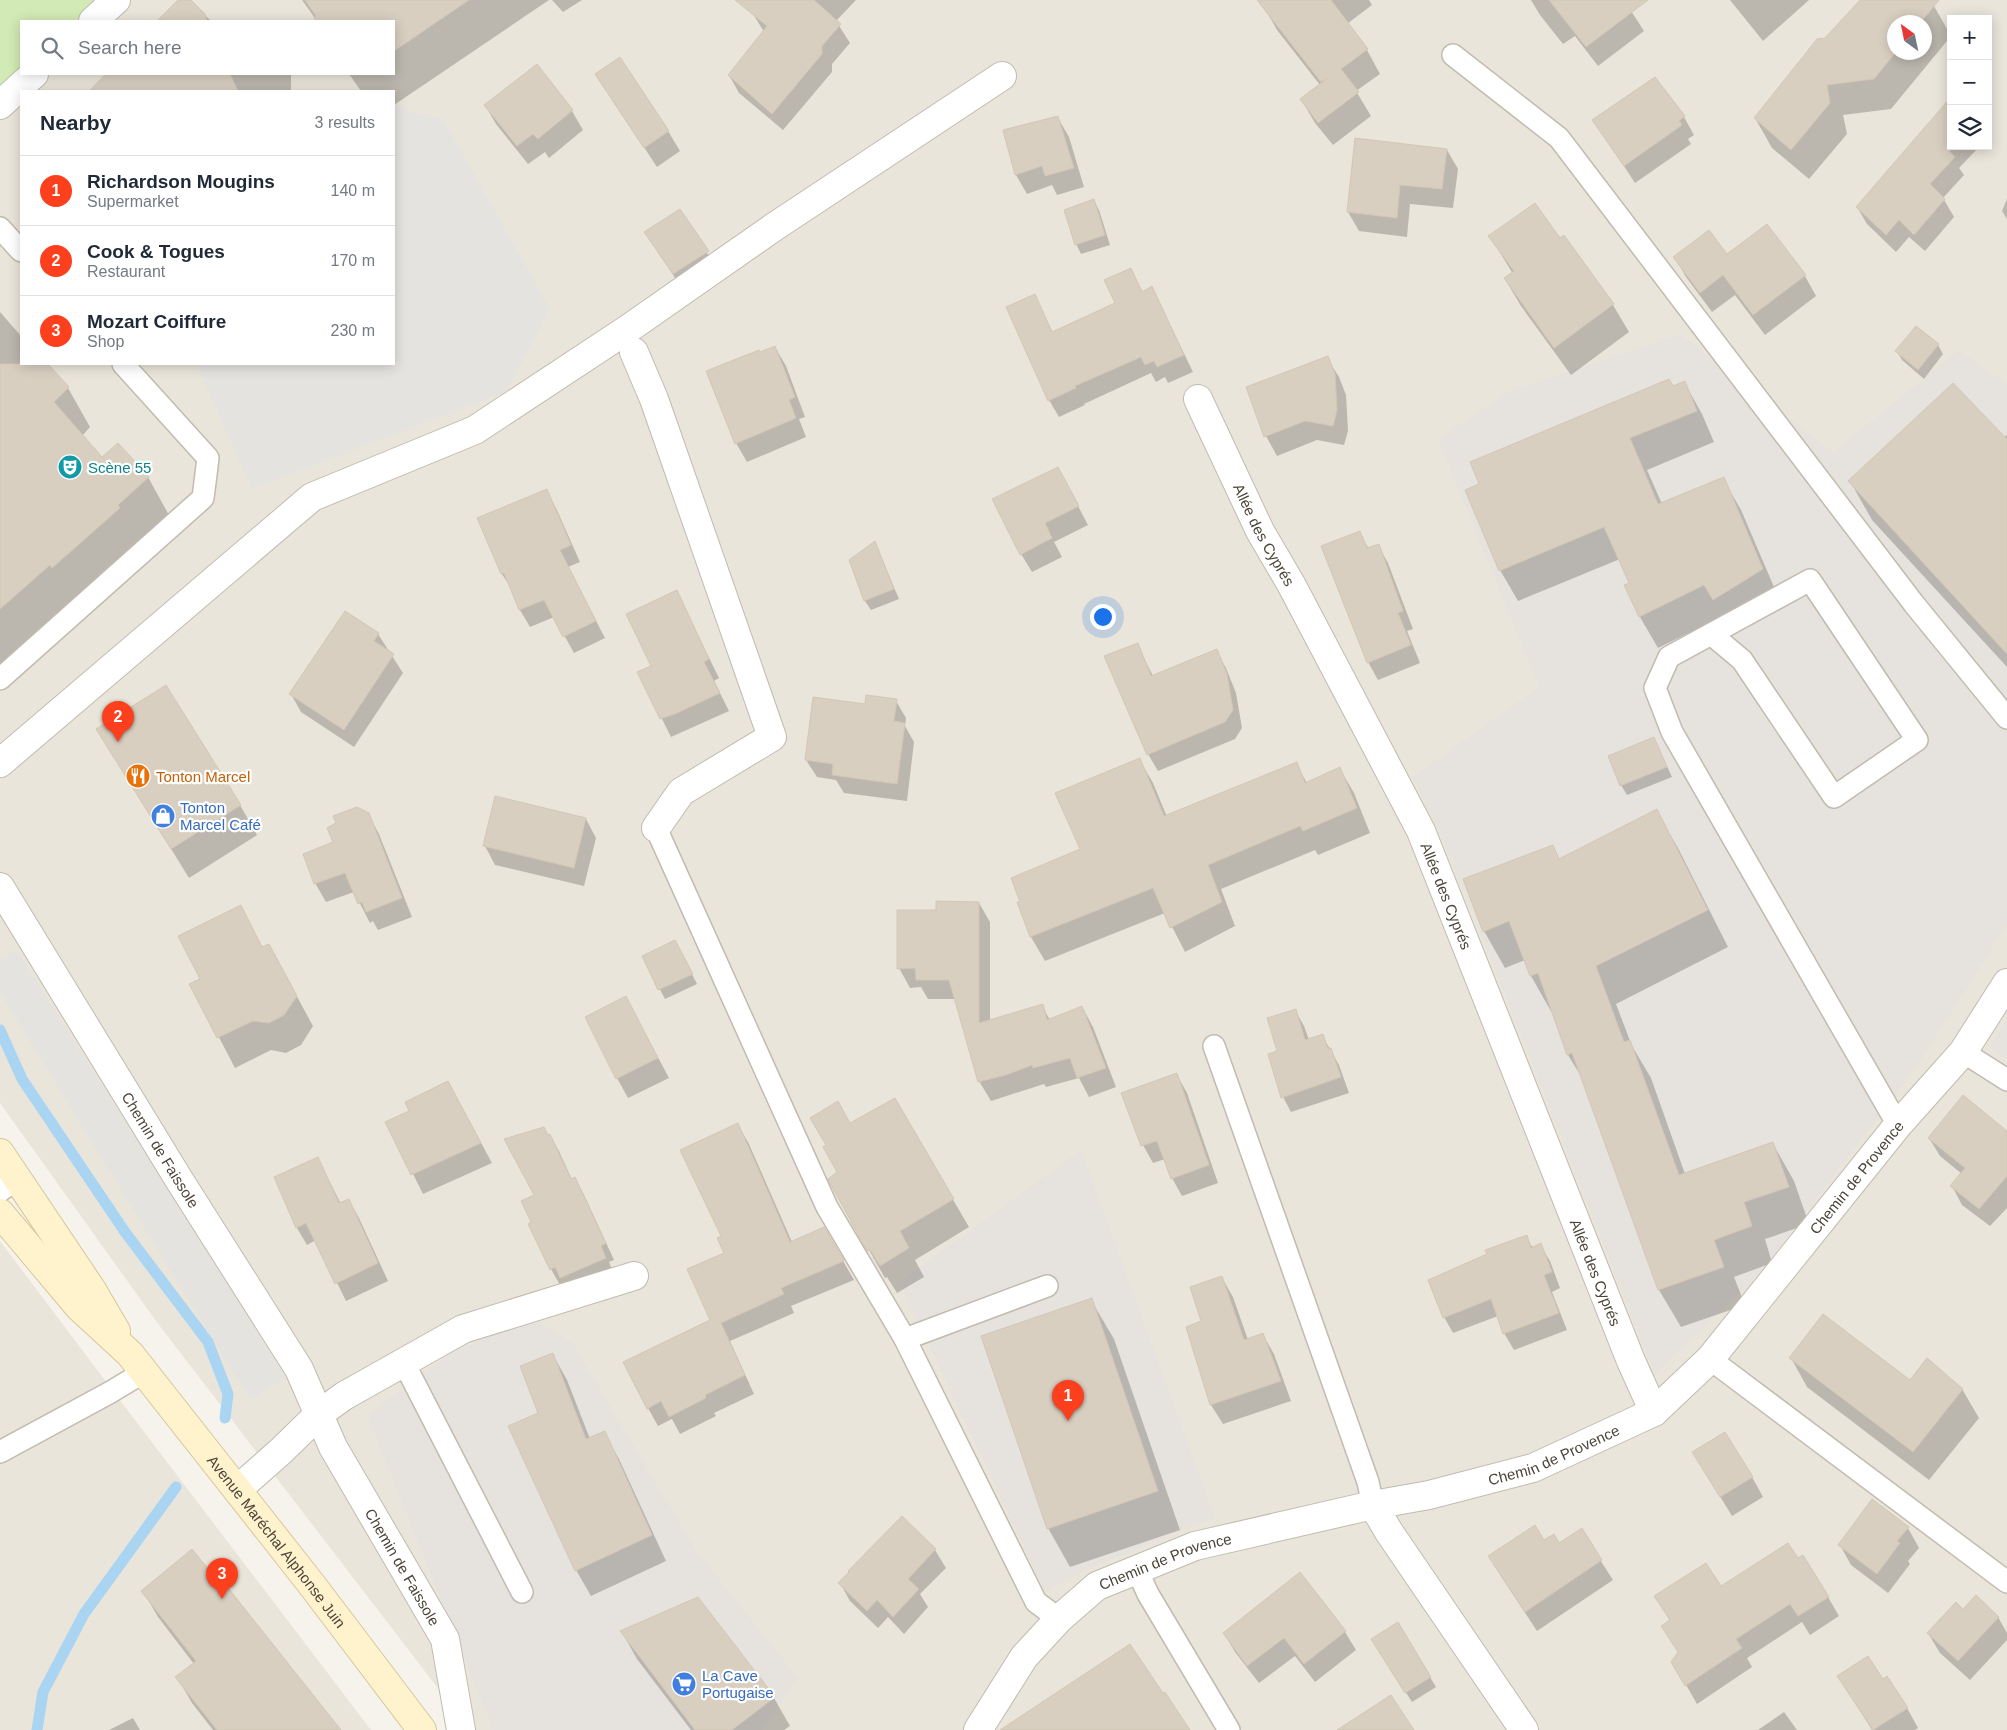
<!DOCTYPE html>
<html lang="en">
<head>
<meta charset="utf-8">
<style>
	body { margin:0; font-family:Arial,sans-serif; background:#f6f6f7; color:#1f2937 }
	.controls { position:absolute; right:15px; top:15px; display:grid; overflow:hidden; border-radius:0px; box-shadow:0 2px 12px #0003 }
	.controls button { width:45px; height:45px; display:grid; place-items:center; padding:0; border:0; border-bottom:1px solid #e0e1e3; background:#fff; color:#1f2937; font:25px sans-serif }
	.compass { position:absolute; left:1887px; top:15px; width:45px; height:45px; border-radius:50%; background:#fff; box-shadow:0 2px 12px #0003; rotate:327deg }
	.you { position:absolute; left:1102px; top:616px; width:18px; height:18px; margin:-12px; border:4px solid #fff; border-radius:50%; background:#1a73e8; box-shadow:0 0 0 8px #1a73e833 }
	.badge { display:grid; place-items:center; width:32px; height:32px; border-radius:50%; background:#fc3f1d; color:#fff; font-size:16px; font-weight:700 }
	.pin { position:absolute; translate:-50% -41px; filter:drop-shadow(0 1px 2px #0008) }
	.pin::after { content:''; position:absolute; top:26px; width:18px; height:15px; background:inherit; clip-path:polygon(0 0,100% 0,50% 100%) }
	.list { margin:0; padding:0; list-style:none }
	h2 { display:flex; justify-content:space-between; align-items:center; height:65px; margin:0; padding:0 20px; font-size:21px }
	h2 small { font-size:16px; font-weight:400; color:#747a83 }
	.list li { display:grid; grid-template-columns:32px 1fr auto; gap:15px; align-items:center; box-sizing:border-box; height:70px; padding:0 20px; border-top:1px solid #e0e1e3 }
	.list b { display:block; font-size:19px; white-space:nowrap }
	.list p { margin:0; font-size:16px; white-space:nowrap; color:#747a83 }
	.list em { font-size:16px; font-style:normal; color:#747a83 }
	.icon { flex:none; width:28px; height:28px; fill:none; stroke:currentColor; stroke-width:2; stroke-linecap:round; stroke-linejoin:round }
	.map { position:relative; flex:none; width:2007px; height:1730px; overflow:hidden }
	.search { position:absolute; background:#fff; box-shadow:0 2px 12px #0003; left:20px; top:20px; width:375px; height:55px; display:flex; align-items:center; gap:12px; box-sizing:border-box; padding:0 18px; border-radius:0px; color:#747a83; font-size:19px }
	.panel { position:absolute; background:#fff; box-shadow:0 2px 12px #0003; left:20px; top:90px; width:375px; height:275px; border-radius:0px }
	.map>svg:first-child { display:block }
</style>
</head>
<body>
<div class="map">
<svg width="2007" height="1730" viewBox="0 0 2007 1730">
	<rect width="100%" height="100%" fill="#f6f3ec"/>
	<!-- residential -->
	<g fill="#eae5da" fill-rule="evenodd">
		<path d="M101,0h1906v1730h-1537l-314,-409 -156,-218v-1015l21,-14h373v-53h-317zM1951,19h37v127h-37zM1894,22h30v30h-30zM21,91h373v273h-373z"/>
		<path d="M0,1241l138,183 233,306h-371z"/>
	</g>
	<!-- industrial -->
	<g fill="#e6e2dd">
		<path d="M1680,334l153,118 126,-102 48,34v541l-88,138 -163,215 -101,96 -205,-518 -37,-79 126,-90 -101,-248 71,-48z"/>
		<path d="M2007,1019v40l-17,-12z"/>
		<path d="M1081,1150l134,368 -127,51 -43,22 -146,-309z"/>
		<path d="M532,1317l41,27 123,206 102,128 -37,52h-268l-126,-315 83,-61z"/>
	</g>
	<!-- green -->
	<path fill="#d2eab5" d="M0,0h101l-24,21h-56v50l-21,17z"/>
	<!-- parking -->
	<g fill="#e5e3e0">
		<path d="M394,107l50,13 106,189 -44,83 -254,97 -56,-125h198z"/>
		<path d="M17,950l269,428 -36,22 -250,-407v-34z"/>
	</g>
	<!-- shadow -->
	<g fill="#0003" fill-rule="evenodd">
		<path d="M180,0h9l22,21h-52z"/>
		<path d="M302,0h247l-155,105v-14h-33l-12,-17h45v-53h-77z"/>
		<path d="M552,0h30l-19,12z"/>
		<path d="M761,0h95l-20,21 14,22 -18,21v8l-49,58 -44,-37 -10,-18 35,-43 -12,-20z"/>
		<path d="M1272,0h97l3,5 -25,19 20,26 13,24 -24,17 15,25 -38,29 -18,-22 -14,-24 19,-14 -43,-55 -13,-23z"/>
		<path d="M1531,0h93l20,31 -46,35 -23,-30 -12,8 -23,-29z"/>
		<path d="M1730,0h79l-46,41z"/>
		<path d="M1860,0h67l7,6 17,30 -60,73 -48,6 4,19 -38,45 -37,-31 -17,-30zM1894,22h30v30h-30z"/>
		<path d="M536,66l36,45 11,19 -34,28 -4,-6 -17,12 -32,-40 -11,-19z"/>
		<path d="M106,74h185v17h-202z"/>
		<path d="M1655,78l29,39 10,18 -6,4 3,5 -56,39 -41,-63z"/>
		<path d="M609,94l59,37 12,20 -23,16z"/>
		<path d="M1058,118l11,19 15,50 -27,8 -5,-10 -25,9 -11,-19 -11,-44z"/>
		<path d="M1951,146h29l-21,22 5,7 -21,23 11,19 -29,34 -16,-14 -13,15 -29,-28 -10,-17z"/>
		<path d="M1447,150l11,19 -5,39 -43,-4 -3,33 -48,-6 -11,-19z"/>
		<path d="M2007,199v20l-5,-8z"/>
		<path d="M1094,201l5,9 11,35 -29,9 -5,-10z"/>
		<path d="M680,210l39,62 -34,21 -40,-61z"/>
		<path d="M1767,226l38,50 11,20 -51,39 -30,-40 -23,17 -26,-35 -11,-20 51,-1z"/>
		<path d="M1490,236l70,3 4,-2 49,68 16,27 -58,43 -50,-69 -16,-27 8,-5z"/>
		<path d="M1130,270l13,22 9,-4 41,84 -25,11 -3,-6 -9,5 -5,-9 -67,31 1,1 -26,12 -10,-17 -14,-104 18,37 64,-29z"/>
		<path d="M0,312l21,24v28h25l22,24 22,39 -8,9 20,23 46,18 22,40 -170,151z"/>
		<path d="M1938,345l5,9 -19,25 -22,-19 -5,-9z"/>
		<path d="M775,347l11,19 19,51 -6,2 7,18 -59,25 -11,-19 23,-90z"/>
		<path d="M1327,358l12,19 7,18 2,36 -4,14 -27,-5 -40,16 -11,-20z"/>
		<path d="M1684,382l18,32 12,28 -67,28 15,34 61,-25 18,31 39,91 -57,15 -65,32 -18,-31 -14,-31 5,-3 -11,-24 -102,42 -18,-31 172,-183z"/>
		<path d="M2007,435v232l-135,-147 -22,-39 154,-44z"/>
		<path d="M1068,487l20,38 -34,17 8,15 -30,15 -11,-18z"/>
		<path d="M546,491l10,17 24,54 -12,5 37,71 -31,15 -20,-36 -24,10 -10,-17 -7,-19 -11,-17 -23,-55z"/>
		<path d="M1359,533l10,16 9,-4 10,18 25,66 -6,2 13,32 -42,17 -10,-18z"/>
		<path d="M875,543l24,56 -28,11 -6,-9 -15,-40z"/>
		<path d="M676,591l43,87 -5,3 15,30 -58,26 -32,-64 13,-6z"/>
		<path d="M378,634l25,39 -49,74 -53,-35 -10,-18z"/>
		<path d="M1137,645l16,31 63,-26 10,18 10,25 6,35 -7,11 -77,32 -10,-17z"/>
		<path d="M896,701l10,17 -1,8 9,16 -7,59 -63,-8 -8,-13 -19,-3 -11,-17 60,-55z"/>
		<path d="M97,729l143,76 17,30 -68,43z"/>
		<path d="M1654,738l18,39 -45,18 -6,-10z"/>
		<path d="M1139,759l14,24 14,34 129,-53 11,19 33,-14 14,24 16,40 -52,22 -3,-5 -94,39 14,37 -50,26 -20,-39 -120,48 -14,-24 -12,-34h3l60,-53z"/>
		<path d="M1656,811l22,37 50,99 -112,57 16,42 19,32 34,96 88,-30 21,37 15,43 -44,15 7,24 -38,14 11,28 -64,22 -22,-37 -75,-209 -16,-26 -14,-43 -2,1 -21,-37 -6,-16 -20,8 -21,-37 68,-84 8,13z"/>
		<path d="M368,814l11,20 33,83 -34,13 -5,-9 -3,2 -16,-31 -28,10 -11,-19 19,-40 4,-19z"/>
		<path d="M586,819l10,19 -12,48 -89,-21 -10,-19z"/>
		<path d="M979,903l11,19v99l52,-15 8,14 32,-13 11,20 23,60 -27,10 -10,-19 -33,9 -2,-3 -53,17 -12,-20 -23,-82h-28l-7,-12 -11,1 -11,-20 38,-57z"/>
		<path d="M240,907l23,41 6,-3 44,81 -12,19 -15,8 -15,-3 -36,18 -44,-84 10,-5z"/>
		<path d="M680,952l17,32 -32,15 -22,-42z"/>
		<path d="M1295,1010l9,16 5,14 13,-5 17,30 10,28 -58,19 -8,-15 -4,-46z"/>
		<path d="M637,1018l32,60 -41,20 -11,-20z"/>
		<path d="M1177,1075l10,18 31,90 -36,13 -10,-18 -7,-19 -12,4 -10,-18z"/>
		<path d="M448,1082l44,81 -69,31 -36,-72 24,-11z"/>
		<path d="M894,1099l75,128 -54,33 9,17 -27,16 -10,-16 -2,1 -16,-28 -30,-77 11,-48z"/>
		<path d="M737,1124l11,18 44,100 32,-14 30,52 -63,26 3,7 -64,28 24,53 -40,19 2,3 -36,18 -8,-15 -14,7 -10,-18 64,-88 14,-67 -3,-17z"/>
		<path d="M2007,1133v75l-17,18 -28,-21 -10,-19 10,-12 -22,-18 -11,-18z"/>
		<path d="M548,1136h2l9,15 13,29 2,-1 10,16 30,65 -5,2 5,12 -54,11 -9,-16 -18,-46 3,-28z"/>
		<path d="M318,1159l23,45 8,-3 10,17 29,63 -42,20 -30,-61 -9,5 -10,-17 -22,-50z"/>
		<path d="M1526,1237l7,11 7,-3 10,16 10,27 -8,4 15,38 -53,20 -10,-17 -6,-17 -45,17 -9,-16z"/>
		<path d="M1222,1278l11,19 15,43 15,-5 11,19 17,47 -68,23 -12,-19 -24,-77 16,-6z"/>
		<path d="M1091,1300l23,39 66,191 -110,37 -22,-39z"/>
		<path d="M553,1355l14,25 23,59 14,-6 15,26 47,102 -75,35 -15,-26 -37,-157z"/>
		<path d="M1791,1358l119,24 52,7 17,29 -50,62 -122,-93z"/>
		<path d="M1705,1472l47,5 11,20 -31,19z"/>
		<path d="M902,1518l33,32 11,18 -26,26 8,13 -24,27 -16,-17 -10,11 -28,-27 -10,-18z"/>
		<path d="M1908,1528l11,20 -11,13 2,3 -22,29 -37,-28 -11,-20z"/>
		<path d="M1581,1530l32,50 -76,51 -36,-55 43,-35 15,3z"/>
		<path d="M1300,1574l45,58 11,18 -41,32 -20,-26 -36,27 -24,-31 -11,-19z"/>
		<path d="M1720,1588l108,9 11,19 -29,19 -8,-13 -55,36 5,9 -55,37 -24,-42 6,-9 -16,-26 7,-6 -14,-24z"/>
		<path d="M143,1591l196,139h-126l-21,-27 -15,-26 17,-13 -36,-47z"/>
		<path d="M698,1599l76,99 16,28 -6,4h-93l-54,-71 -15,-27z"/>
		<path d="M1963,1611l35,6 9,16v7l-37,40 -30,-27 -12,-20z"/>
		<path d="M1398,1624l38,63 -24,15 -34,-53z"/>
		<path d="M1839,1677l44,5 24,26 11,20 -3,2h-43z"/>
		<path d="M1784,1712l13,18h-39z"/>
		<path d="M133,1718l7,12h-31z"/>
	</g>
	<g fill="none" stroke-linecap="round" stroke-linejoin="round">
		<!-- stream -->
		<g stroke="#a9d4f2" stroke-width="11">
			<path d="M0,1030l22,49 103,153 83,110 20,52 -3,24"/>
			<path d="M37,1730l6,-38 41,-78 92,-127"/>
		</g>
	</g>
	<!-- building -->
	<g fill="#d8cfc1" stroke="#d3c7b4">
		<path d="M178,0h13l14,14 2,7h-50z"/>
		<path d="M305,0h164l-75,51v-30h-78l-2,-3 2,-2z"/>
		<path d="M735,0h79l27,24 -19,22v8l-50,60 -44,-39 39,-49z"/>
		<path d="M1257,0h74l37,49 -27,20 18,23 -41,31 -18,-24 29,-22 -8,5z"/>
		<path d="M1549,0h99l-62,47z"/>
		<path d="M1860,0h79l-18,22h-27v30h2l-22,27 -47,6 3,18 -39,47 -37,-32 63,-79 8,-1z"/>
		<path d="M620,57l49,74 -25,17 -49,-74z"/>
		<path d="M537,64l36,46 -35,29 -5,-5 -16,12 -33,-41z"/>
		<path d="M106,74h124l8,17h-149z"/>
		<path d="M1655,77l30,39 -6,5 3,4 -58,41 -32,-46z"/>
		<path d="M1951,97v53l-2,1 6,6 -25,27 15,15 -31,36 -15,-15 -13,15 -30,-28z"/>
		<path d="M1058,116l16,52 -29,8 -3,-10 -27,9 -12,-45z"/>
		<path d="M1355,138l92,11 -5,40 -42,-4 -3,33 -50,-6z"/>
		<path d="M1094,199l11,36 -30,10 -11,-35z"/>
		<path d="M1535,203l25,35 4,-3 50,69 -60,44 -50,-70 10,-7 -26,-35z"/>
		<path d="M680,209l29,42 -36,23 -29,-42z"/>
		<path d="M1767,224l39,51 -53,40 -30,-40 -23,18 -27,-36 36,-27 18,24z"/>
		<path d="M1131,268l11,24 10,-6 32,69 -27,12 -3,-6 -9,4 -4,-8 -66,29 1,2 -28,13 -42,-94 29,-13 17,38 63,-29 -11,-23z"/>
		<path d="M1916,326l23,18 -21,26 -23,-19z"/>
		<path d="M775,346l20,51 -6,3 7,18 -61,26 -29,-73 53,-21 1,2z"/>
		<path d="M1328,356l7,18 2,36 -4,16 -28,-5 -41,16 -18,-50z"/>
		<path d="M0,364h48l21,23 -15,15 48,55 16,-14 31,34 -31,28 2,3 -68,60 -2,-3 -50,44z"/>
		<path d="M1669,379l4,7 12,-5 12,30 -67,27 28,66 66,-27 39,92 -50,31 -9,-15 -65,32 -15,-32 5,-2 -25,-56 -105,44 -34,-81 14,-6 -9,-22z"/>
		<path d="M1953,383l54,56v215l-159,-173z"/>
		<path d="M1058,467l21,39 -34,17 7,15 -32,17 -28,-56z"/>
		<path d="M547,489l24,56 -11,5 36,71 -33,16 -19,-37 -25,10 -15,-37 -3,1 -24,-56z"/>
		<path d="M1360,531l7,17 12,-4 24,67 -5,2 13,32 -44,18 -46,-117z"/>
		<path d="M875,541l19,48 -30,12 -15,-41z"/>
		<path d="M677,590l32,69 -5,3 16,31 -45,21 -15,5 -23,-47 14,-6 -25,-52z"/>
		<path d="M345,611l34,22 -5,8 20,13 -50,76 -55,-36z"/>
		<path d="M1138,643l13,33 66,-27 10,25 6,36 -8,12 -78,33 -43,-99z"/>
		<path d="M166,685l75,120 -70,44 -75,-120z"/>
		<path d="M866,695l31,4 -3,22 11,2 -8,61 -65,-9 1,-11 -28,-4 8,-63 52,7z"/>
		<path d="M1654,737l13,30 -47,19 -12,-30z"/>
		<path d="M1140,758l24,58 133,-54 8,21 35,-16 17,41 -54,23 -3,-5 -92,39 14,37 -52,26 -17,-40 -123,49 -13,-35h3l-9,-24 69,-29 -25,-56z"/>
		<path d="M495,796l91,22 -12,50 -91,-22z"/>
		<path d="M357,807l12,6 33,85 -36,14 -4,-10 -4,2 -13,-31 -31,11 -11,-30 30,-12 -6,-14 9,-5 -3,-7z"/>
		<path d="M1657,809l51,101 -112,56 28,76 6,-2 49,135 94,-33 16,45 -45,15 8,24 -38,14 10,27 -66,23 -86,-237 -5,2 -29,-82 -8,3 -21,-55 -26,11 -20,-53 90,-34 6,14z"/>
		<path d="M936,901l43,1v121l64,-19 4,16 35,-14 24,62 -29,10 -7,-20 -37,10 -1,-3 -26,10 -28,7 -29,-102h-33l-1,-12 -18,1v-59h39z"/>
		<path d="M241,905l21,42 7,-3 28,52 -13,19 -15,8 -16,-2 -36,17 -28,-54 11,-5 -22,-43z"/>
		<path d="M675,940l18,34 -35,16 -16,-34z"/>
		<path d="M626,996l32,62 -42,21 -31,-62z"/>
		<path d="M1296,1009l9,31 18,-6 5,15 3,-1 10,29 -60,21 -13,-44 9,-3 -10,-33z"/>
		<path d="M1177,1073l32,92 -38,14 -14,-38 -16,5 -20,-53z"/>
		<path d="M448,1081l33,62 -70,32 -26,-53 24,-11 -4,-9z"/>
		<path d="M1963,1095l44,36v45l-28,33 -29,-23 15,-18 -37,-30z"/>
		<path d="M895,1098l59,101 -54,32 9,17 -29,18 -10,-16 -3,1 -37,-68 -2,-4 9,-7 -14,-25 3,-2 -16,-27 28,-17 12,22z"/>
		<path d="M738,1123l52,119 34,-15 20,34 -63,27 3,6 -63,29 24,52 -40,20 1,3 -37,19 -8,-16 -14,8 -24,-47 87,-42 -23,-51 37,-16 -7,-15 4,-2 -41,-86z"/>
		<path d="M544,1127l4,8 2,-1 21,45 4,-2 31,66 -5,3 5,12 -46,20 -5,-11 -5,3 -22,-46 3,-2 -10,-21 13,-6 -30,-56z"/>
		<path d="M318,1157l21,46 10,-4 29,64 -43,21 -29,-61 -10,5 -22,-51z"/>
		<path d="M1527,1235l4,13 10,-5 11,29 -8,3 15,38 -56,21 -12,-35 -48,19 -15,-38 59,-26 -2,-4z"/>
		<path d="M1222,1276l22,64 19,-7 18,48 -71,24 -24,-78 15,-6 -11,-34z"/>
		<path d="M1092,1298l66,193 -111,38 -66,-193z"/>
		<path d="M1823,1314l87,66 17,-22 36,31 -50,63 -124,-94z"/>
		<path d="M553,1353l33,86 19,-8 47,104 -77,36 -67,-145 30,-13 -18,-47z"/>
		<path d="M1725,1432l28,45 -33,20 -28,-45z"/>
		<path d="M1872,1499l37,28 -12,14 3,2 -23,31 -39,-29z"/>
		<path d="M902,1516l34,33 -28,30 11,10 -26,28 -16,-17 -10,11 -29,-28 11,-11 -1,-1z"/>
		<path d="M1535,1525l9,15 10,-6 5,9 23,-15 20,32 -77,52 -37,-56z"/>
		<path d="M1788,1543l10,15 5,-3 26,42 -31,19 -8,-12 -54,35 6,9 -57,38 -14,-24 7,-10 -17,-26 9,-6 -16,-24 52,-33 15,23z"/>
		<path d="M192,1549l30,37 3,-2 116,146h-124l-42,-53 21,-16 -55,-70z"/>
		<path d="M1300,1572l46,59 -42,33 -20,-26 -37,28 -24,-33z"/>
		<path d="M1976,1595l23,22 -41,44 -31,-28 29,-31 7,7z"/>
		<path d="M698,1597l77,100 -43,33h-37l-75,-99z"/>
		<path d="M1398,1622l33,55 -26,16 -34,-54z"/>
		<path d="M1130,1644l33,49 2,-1 25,38h-190z"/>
		<path d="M1868,1656l15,23 4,-3 21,32 -35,22 -36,-54z"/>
		<path d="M1391,1695l23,35h-77z"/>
	</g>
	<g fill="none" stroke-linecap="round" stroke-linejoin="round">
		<defs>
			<g id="service">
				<path d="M1453,55l106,83 355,466 93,114"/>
				<path d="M0,228l21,23"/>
				<path d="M1711,634l31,26 92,137 83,-57 -107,-160 -141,77 -14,31 17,44 226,393"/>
				<path d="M0,679l203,-181 5,-40 -85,-94"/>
				<path d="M656,828l171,379 78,132 131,263 23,17"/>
				<path d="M1214,1046l154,436 5,23"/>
				<path d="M1963,1052l44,28"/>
				<path d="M0,1191l18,-13"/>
				<path d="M905,1339l142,-53"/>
				<path d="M1710,1359l297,223"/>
				<path d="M404,1363l118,229"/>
				<path d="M0,1452l109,-59 35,-21"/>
				<path d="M1137,1570l11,24 81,136"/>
			</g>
			<g id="minor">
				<path d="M93,21l23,-21"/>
				<path d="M0,105l34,-31"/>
				<path d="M634,352l20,47 118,338 -91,55 -25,36"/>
				<path id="s1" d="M1198,399l62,132 31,53 130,247 210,530 23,51"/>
				<path d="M0,763l312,-266 163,-67 153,-101 146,-102 228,-151"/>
				<path id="s2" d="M0,887l178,291 121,191 34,78 112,192 16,91"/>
				<path d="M238,1489l43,-38 38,-37 25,-18 119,-67 171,-53"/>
				<path d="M1373,1505l16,27 135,198"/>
				<path id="s3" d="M978,1730l46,-73 35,-38 38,-33 98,-40 178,-41 56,-10 104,-27 121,-56 56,-53 188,-234 65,-73 44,-69"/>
			</g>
			<g id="secondary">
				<path d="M0,1153l92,137 24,41"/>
				<path id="s4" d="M0,1213l79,94 51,47 182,231 110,145"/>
			</g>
		</defs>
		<!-- service casing -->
		<use href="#service" stroke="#c2bbae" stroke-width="24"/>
		<!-- minor casing -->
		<use href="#minor" stroke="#c2bbae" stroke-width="30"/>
		<!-- secondary casing -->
		<use href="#secondary" stroke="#d6c79b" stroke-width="30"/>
		<!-- service -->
		<use href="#service" stroke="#fff" stroke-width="21"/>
		<!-- minor -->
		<use href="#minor" stroke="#fff" stroke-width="28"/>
		<!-- secondary -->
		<use href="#secondary" stroke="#fff3cd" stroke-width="28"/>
	</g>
	<!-- icons -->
	<defs>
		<symbol id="theatre-disc" viewBox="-11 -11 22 22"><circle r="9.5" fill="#0f9aa8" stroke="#fff"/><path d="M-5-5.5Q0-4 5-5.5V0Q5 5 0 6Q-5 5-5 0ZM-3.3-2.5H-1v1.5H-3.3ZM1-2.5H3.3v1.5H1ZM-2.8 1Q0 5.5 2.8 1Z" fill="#fff"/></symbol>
		<symbol id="restaurant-disc" viewBox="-11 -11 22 22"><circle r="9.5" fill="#e8710a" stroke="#fff"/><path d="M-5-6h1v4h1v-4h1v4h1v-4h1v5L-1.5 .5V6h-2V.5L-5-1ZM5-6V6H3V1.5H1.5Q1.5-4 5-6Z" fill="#fff"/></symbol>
		<symbol id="shop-disc" viewBox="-11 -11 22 22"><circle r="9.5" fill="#3f7fe0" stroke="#fff"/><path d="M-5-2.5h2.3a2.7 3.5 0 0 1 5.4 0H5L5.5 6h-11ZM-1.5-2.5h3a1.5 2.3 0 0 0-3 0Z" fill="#fff"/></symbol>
		<symbol id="supermarket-disc" viewBox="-11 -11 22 22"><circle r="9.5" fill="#3f7fe0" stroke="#fff"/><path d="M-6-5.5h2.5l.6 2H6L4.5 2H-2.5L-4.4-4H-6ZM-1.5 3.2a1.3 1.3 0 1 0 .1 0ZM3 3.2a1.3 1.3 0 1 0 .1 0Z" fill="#fff"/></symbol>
	</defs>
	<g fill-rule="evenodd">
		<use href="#theatre-disc" x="56" y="453" width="28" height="28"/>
		<use href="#restaurant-disc" x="124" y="762" width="28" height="28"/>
		<use href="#shop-disc" x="149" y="802" width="28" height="28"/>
		<use href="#supermarket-disc" x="670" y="1670" width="28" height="28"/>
	</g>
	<g text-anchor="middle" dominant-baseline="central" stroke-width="4.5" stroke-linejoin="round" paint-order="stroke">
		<!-- culture labels -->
		<g font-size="15" fill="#0d838f" stroke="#fff" text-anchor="start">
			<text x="88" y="467">Scène 55</text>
		</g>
		<!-- street labels -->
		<g font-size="15" fill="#4b4439" stroke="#fff">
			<text stroke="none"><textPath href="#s1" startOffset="151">Allée des Cyprés</textPath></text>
			<text stroke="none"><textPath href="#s1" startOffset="556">Allée des Cyprés</textPath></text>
			<text stroke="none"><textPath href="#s2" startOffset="308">Chemin de Faissole</textPath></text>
			<text stroke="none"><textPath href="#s3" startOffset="1085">Chemin de Provence</textPath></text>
			<text stroke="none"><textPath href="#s1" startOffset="961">Allée des Cyprés</textPath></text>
			<text stroke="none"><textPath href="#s3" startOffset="665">Chemin de Provence</textPath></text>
			<text stroke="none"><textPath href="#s4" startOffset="430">Avenue Maréchal Alphonse Juin</textPath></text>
			<text stroke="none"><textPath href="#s3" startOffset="261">Chemin de Provence</textPath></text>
			<text stroke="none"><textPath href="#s2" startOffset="791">Chemin de Faissole</textPath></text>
		</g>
		<!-- food labels -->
		<g font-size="15" fill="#c56008" stroke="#fff" text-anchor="start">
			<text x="156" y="776">Tonton Marcel</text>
		</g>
		<!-- shop labels -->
		<g font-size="15" fill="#366cbe" stroke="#fff" text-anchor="start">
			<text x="180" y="807">Tonton<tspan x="180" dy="17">Marcel Café</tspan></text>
			<text x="702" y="1675">La Cave<tspan x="702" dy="17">Portugaise</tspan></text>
		</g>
	</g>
</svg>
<div class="controls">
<button>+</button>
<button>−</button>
<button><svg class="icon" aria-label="layers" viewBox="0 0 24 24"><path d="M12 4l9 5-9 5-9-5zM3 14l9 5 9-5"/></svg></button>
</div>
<svg class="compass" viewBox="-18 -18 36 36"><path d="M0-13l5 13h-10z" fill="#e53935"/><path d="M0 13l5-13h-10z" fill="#747a83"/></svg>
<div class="you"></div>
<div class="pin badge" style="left:1068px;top:1421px">1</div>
<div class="pin badge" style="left:118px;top:742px">2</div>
<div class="pin badge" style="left:222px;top:1599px">3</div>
<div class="search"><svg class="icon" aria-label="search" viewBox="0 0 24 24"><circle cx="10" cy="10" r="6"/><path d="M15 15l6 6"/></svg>Search here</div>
<section class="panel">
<h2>Nearby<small>3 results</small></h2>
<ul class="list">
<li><span class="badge">1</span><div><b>Richardson Mougins</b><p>Supermarket</p></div><em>140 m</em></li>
<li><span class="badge">2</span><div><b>Cook &amp; Togues</b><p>Restaurant</p></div><em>170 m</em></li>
<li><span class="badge">3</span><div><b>Mozart Coiffure</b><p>Shop</p></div><em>230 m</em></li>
</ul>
</section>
</div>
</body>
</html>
